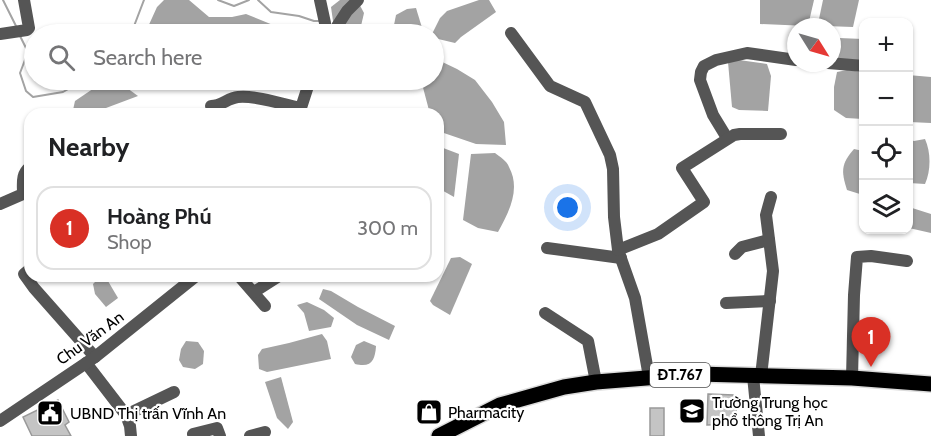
<!DOCTYPE html>
<html lang="en">
<head>
<meta charset="utf-8">
<style>
	body { margin:0; font-family:Cabin,sans-serif; background:#f6f6f6; color:#202124 }
	.controls { position:absolute; right:18px; top:18px; display:grid; overflow:hidden; border-radius:12px; box-shadow:0 2px 4px #0004 }
	.controls button { width:54px; height:54px; display:grid; place-items:center; padding:0; border:0; border-bottom:2px solid #e0e0e0; background:#fff; color:#202124; font:30px sans-serif }
	.compass { position:absolute; left:787px; top:18px; width:54px; height:54px; border-radius:50%; background:#fff; box-shadow:0 2px 4px #0004; rotate:127deg }
	.you { position:absolute; left:568px; top:208px; width:21px; height:21px; margin:-15px; border:4px solid #fff; border-radius:50%; background:#1a73e8; box-shadow:0 0 0 9px #1a73e833 }
	.badge { display:grid; place-items:center; width:39px; height:39px; border-radius:50%; background:#d93025; color:#fff; font-size:20px; font-weight:700 }
	.pin { position:absolute; translate:-50% -50px; filter:drop-shadow(0 2px 3px #0008) }
	.pin::after { content:''; position:absolute; top:32px; width:21px; height:18px; background:inherit; clip-path:polygon(0 0,100% 0,50% 100%) }
	.list { margin:0; padding:0; list-style:none }
	h2 { display:flex; justify-content:space-between; align-items:center; height:78px; margin:0; padding:0 24px; font-size:26px }
	h2 small { font-size:20px; font-weight:400; color:#757577 }
	.list li { display:grid; grid-template-columns:39px 1fr auto; gap:18px; align-items:center; box-sizing:border-box; height:84px; margin:0 12px 12px; padding:0 12px; border:2px solid #e0e0e0; border-radius:18px }
	.list b { display:block; font-size:22px; white-space:nowrap }
	.list p { margin:0; font-size:20px; white-space:nowrap; color:#757577 }
	.list em { font-size:20px; font-style:normal; color:#757577 }
	.icon { flex:none; width:33px; height:33px; fill:none; stroke:currentColor; stroke-width:2; stroke-linecap:round; stroke-linejoin:round }
	.map { position:relative; flex:none; width:931px; height:436px; overflow:hidden }
	.search { position:absolute; background:#fff; box-shadow:0 2px 4px #0004; left:24px; top:24px; width:420px; height:66px; display:flex; align-items:center; gap:15px; box-sizing:border-box; padding:0 21px; border-radius:33px; color:#757577; font-size:22px }
	.panel { position:absolute; background:#fff; box-shadow:0 2px 4px #0004; left:24px; top:108px; width:420px; height:174px; border-radius:18px }
	.map>svg:first-child { display:block }
</style>
</head>
<body>
<div class="map">
<svg width="931" height="436" viewBox="0 0 931 436">
	<rect width="100%" height="100%" fill="#fff"/>
	<!-- water -->
	<g fill="#a3a3a3">
		<path d="M164,0h25l20,17h23l14,-3 27,11 -2,9h-119l-5,-5 10,-22z"/>
		<path d="M340,0h17l7,13 -3,13 -8,5 -14,3 -6,-13 -2,-14z"/>
		<path d="M479,0h10l7,12 -35,25 -6,6 -21,-5v-4h-2l8,-16 7,-7z"/>
		<path d="M760,0h54l-6,26 -48,-2z"/>
		<path d="M823,0h36l-6,27 -28,-1 -6,-7z"/>
		<path d="M416,8l7,23c-11,3 -20,5 -30,-1l3,-15 11,-6z"/>
		<path d="M839,38l24,1v22l-25,-2z"/>
		<path d="M434,58l23,11 18,11 17,22 12,20 2,23 -30,-1 -38,-13v-17h-8l-9,-34h13z"/>
		<path d="M739,60l28,4 4,12 -3,35 -29,-1 -7,-3 -4,-45z"/>
		<path d="M847,70l16,2v47l-17,-1 -12,-8v-23l3,-15z"/>
		<path d="M908,75l23,2v46l-22,-1z"/>
		<path d="M106,80h10l22,16 -48,18h-13l-4,-4 2,-9z"/>
		<path d="M908,139l6,2 11,-2c6,13 6,32 0,45l-16,-1z"/>
		<path d="M438,146l21,8 -5,43 -16,-9z"/>
		<path d="M854,149l9,2v44l-16,-5c-6,-19 -6,-26 7,-41z"/>
		<path d="M495,153c5,4 12,8 14,14 12,22 0,45 -11,65l-20,-4 -15,-8 8,-66z"/>
		<path d="M909,207l22,7v19l-22,-5z"/>
		<path d="M460,257l12,7 -22,51 -17,-10 -3,-4 21,-43z"/>
		<path d="M101,276h4l13,22 -12,9 -11,-13 -2,-10z"/>
		<path d="M323,289l8,2 27,16 37,19 -6,14 -32,-15 -38,-26z"/>
		<path d="M307,302l17,8 10,8 -3,9 -22,4 -5,-18 -7,-8z"/>
		<path d="M322,334l5,7 4,18 -64,13 -8,-3 -1,-14 4,-6 27,-6z"/>
		<path d="M186,341l12,1 6,9 -1,13 -8,5 -12,-2 -4,-7 2,-11z"/>
		<path d="M364,341l12,5c-1,14 -4,22 -21,18l-4,-7 5,-12z"/>
		<path d="M281,377l12,45 -5,7 -11,-11 -12,-36z"/>
	</g>
	<g fill="none" stroke-linecap="round" stroke-linejoin="round">
		<!-- stream -->
		<g stroke="#a3a3a3" stroke-width="2">
			<path d="M3,0l14,28"/>
			<path d="M218,0l16,6 15,-6"/>
			<path d="M258,0l13,12 28,4 15,5h8"/>
			<path d="M131,34l13,-34"/>
			<path d="M20,36l8,16 -8,21 6,18 7,6 30,-5 21,-12"/>
		</g>
	</g>
	<!-- building -->
	<g fill="#c4c4c4" stroke="#999" stroke-width="1.5">
		<path d="M708,394l26,1 4,29 -31,1z"/>
		<path d="M58,400l11,22 -4,3 6,11h-39l-9,-19z"/>
		<rect x="650" y="408" width="14" height="28"/>
	</g>
	<g fill="none" stroke-linecap="round" stroke-linejoin="round">
		<defs>
			<path id="major" d="M439,436l61,-31 64,-18 32,-5 101,-8 155,4 79,6"/>
		</defs>
		<!-- major casing -->
		<use href="#major" stroke="#dbdbdb" stroke-width="18"/>
		<!-- minor -->
		<g stroke="#555" stroke-width="12">
			<path d="M320,0l5,23v11"/>
			<path d="M511,33l39,53 35,16 25,53 3,14 1,48 4,33 17,48 14,79"/>
			<path d="M0,34l27,-4 2,-2 -5,-28"/>
			<path d="M332,34l15,-23 11,-11"/>
			<path d="M828,63l36,3"/>
			<path d="M211,106c10,0 17,-8 27,-9 17,-2 45,7 62,11"/>
			<path d="M299,114l11,-34"/>
			<path d="M727,138l-14,-23 -13,-35 1,-8 3,-6 12,-6 31,-7 49,7"/>
			<path d="M0,204l23,-10c0,-11 -2,-20 7,-27"/>
			<path d="M547,248l74,10"/>
			<path d="M618,250l40,-16 46,-32 -22,-34 52,-33 6,-1h41"/>
			<path d="M735,254l7,-7 27,-7"/>
			<path d="M30,269l-6,5 10,14 61,69"/>
			<path d="M239,276l26,30"/>
			<path d="M254,292l25,-16"/>
			<path d="M726,303l44,-2"/>
			<path d="M545,313l43,28 8,41"/>
			<path d="M86,363l40,52 4,11 1,10"/>
			<path d="M753,376l6,60"/>
			<path d="M761,376l12,-105 -7,-56 5,-18"/>
			<path d="M852,378l2,-83 3,-38 14,-1 36,5"/>
			<path d="M126,415l48,-23"/>
			<path d="M0,421l95,-64 101,-81"/>
			<path d="M194,436l-1,-2 24,-6 3,8"/>
			<path d="M250,436l15,-4"/>
		</g>
		<!-- major -->
		<use href="#major" stroke="#000" stroke-width="15"/>
	</g>
	<!-- icons -->
	<defs>
		<symbol id="school-square" viewBox="-11 -11 22 22"><rect x="-9" y="-9" width="18" height="18" rx="4" fill="#000" stroke="#fff"/><path d="M0-5L7-2L0 1L-7-2ZM-4 1L0 2.5L4 1V4Q0 6-4 4Z" fill="#fff"/></symbol>
		<symbol id="shop-square" viewBox="-11 -11 22 22"><rect x="-9" y="-9" width="18" height="18" rx="4" fill="#000" stroke="#fff"/><path d="M-5-2.5h2.3a2.7 3.5 0 0 1 5.4 0H5L5.5 6h-11ZM-1.5-2.5h3a1.5 2.3 0 0 0-3 0Z" fill="#fff"/></symbol>
		<symbol id="civic-square" viewBox="-11 -11 22 22"><rect x="-9" y="-9" width="18" height="18" rx="4" fill="#000" stroke="#fff"/><path d="M-.6-6.5H3V-4.5H.6V-3L4-1V1h2V6H-6V1h2V-1L-.6-3ZM-1.2 2.5V6h2.4V2.5Z" fill="#fff"/></symbol>
	</defs>
	<g fill-rule="evenodd">
		<use href="#school-square" x="677" y="396" width="30" height="30"/>
		<use href="#shop-square" x="414" y="397" width="30" height="30"/>
		<use href="#civic-square" x="35" y="398" width="30" height="30"/>
	</g>
	<g text-anchor="middle" dominant-baseline="central" stroke-width="4.5" stroke-linejoin="round" paint-order="stroke">
		<!-- shield labels -->
		<rect fill="#fff" stroke="#4c4c4c" stroke-width="1.5" x="650" y="363" width="60" height="24" rx="4.5"/>
		<g font-size="15" font-weight="bold" fill="#000">
			<text x="680" y="375">ĐT.767</text>
		</g>
		<!-- street labels -->
		<g font-size="16" fill="#000" stroke="#fff">
			<text transform="translate(90 338) rotate(-36)">Chu Văn An</text>
		</g>
		<!-- poi labels -->
		<g font-size="16" fill="#000" stroke="#fff" text-anchor="start">
			<text x="712" y="402">Trường Trung học<tspan x="712" dy="18">phổ thông Trị An</tspan></text>
			<text x="448" y="412">Pharmacity</text>
			<text x="70" y="413">UBND Thị trấn Vĩnh An</text>
		</g>
	</g>
</svg>
<div class="controls">
<button>+</button>
<button>−</button>
<button><svg class="icon" aria-label="locate" viewBox="0 0 24 24"><circle cx="12" cy="12" r="6"/><path d="M12 2v4M12 18v4M2 12h4M18 12h4"/></svg></button>
<button><svg class="icon" aria-label="layers" viewBox="0 0 24 24"><path d="M12 4l9 5-9 5-9-5zM3 14l9 5 9-5"/></svg></button>
</div>
<svg class="compass" viewBox="-18 -18 36 36"><path d="M0-13l5 13h-10z" fill="#e53935"/><path d="M0 13l5-13h-10z" fill="#757577"/></svg>
<div class="you"></div>
<div class="pin badge" style="left:871px;top:367px">1</div>
<div class="search"><svg class="icon" aria-label="search" viewBox="0 0 24 24"><circle cx="10" cy="10" r="6"/><path d="M15 15l6 6"/></svg>Search here</div>
<section class="panel">
<h2>Nearby<small></small></h2>
<ul class="list">
<li><span class="badge">1</span><div><b>Hoàng Phú</b><p>Shop</p></div><em>300 m</em></li>
</ul>
</section>
</div>
</body>
</html>
